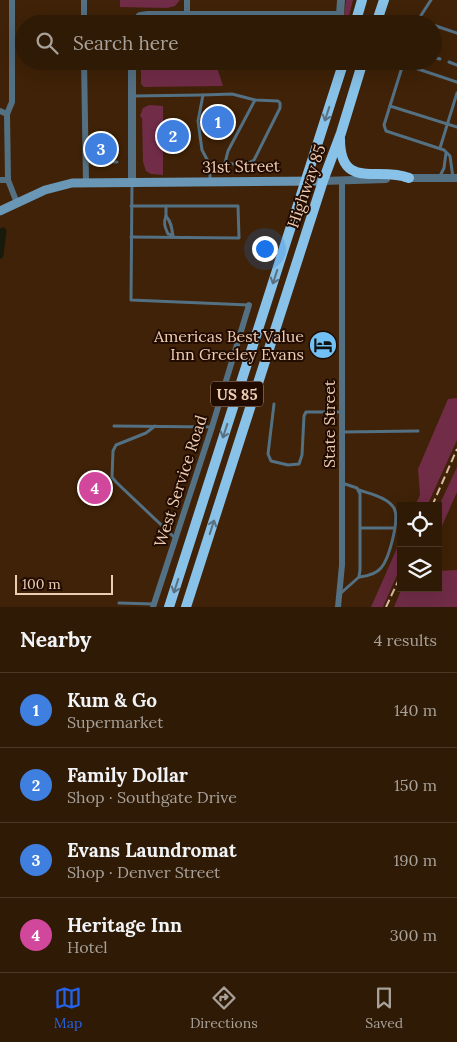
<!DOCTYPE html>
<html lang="en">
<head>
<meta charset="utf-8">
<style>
	body { margin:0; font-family:Lora,serif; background:#3b2713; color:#f1f3f6 }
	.controls { position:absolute; right:15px; bottom:15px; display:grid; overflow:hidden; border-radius:0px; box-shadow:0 5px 20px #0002 }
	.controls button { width:45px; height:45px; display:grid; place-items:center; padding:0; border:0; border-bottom:1px solid #4a3827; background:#2f1a05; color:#f1f3f6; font:25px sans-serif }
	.scale { position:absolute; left:15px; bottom:12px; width:98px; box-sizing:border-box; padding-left:5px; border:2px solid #edccb4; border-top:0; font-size:14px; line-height:18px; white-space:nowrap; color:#edccb4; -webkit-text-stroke:4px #220c00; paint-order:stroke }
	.you { position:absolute; left:264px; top:248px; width:18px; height:18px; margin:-12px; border:4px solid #fff; border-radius:50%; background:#1a73e8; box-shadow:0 0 0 8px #1a73e833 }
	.badge { display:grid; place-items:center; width:32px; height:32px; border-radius:50%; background:#2563eb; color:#fff; font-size:16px; font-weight:700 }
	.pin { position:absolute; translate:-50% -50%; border:2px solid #fff; box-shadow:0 1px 5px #0006 }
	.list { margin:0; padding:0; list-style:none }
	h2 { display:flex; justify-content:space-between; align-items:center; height:65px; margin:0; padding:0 20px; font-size:21px }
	h2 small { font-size:16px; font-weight:400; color:#a7a19a }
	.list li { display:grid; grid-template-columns:32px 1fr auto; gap:15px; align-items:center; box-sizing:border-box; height:75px; padding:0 20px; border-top:1px solid #4a3827 }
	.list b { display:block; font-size:19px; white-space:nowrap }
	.list p { margin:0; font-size:16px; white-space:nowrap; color:#a7a19a }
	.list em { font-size:16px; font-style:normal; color:#a7a19a }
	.icon { flex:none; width:28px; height:28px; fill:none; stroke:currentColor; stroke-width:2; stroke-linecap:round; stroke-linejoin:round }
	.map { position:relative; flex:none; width:457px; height:607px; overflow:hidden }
	.search { position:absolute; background:#2f1a05; box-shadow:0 5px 20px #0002; left:15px; right:15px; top:15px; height:55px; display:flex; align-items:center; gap:12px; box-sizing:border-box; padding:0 18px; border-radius:28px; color:#a7a19a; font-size:19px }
	.sheet { height:365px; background:#2f1a05 }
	nav { display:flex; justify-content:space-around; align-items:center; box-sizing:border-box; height:70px; border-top:1px solid #4a3827; background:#2f1a05; font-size:14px; color:#a7a19a }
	nav a { display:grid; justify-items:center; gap:2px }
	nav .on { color:#2563eb }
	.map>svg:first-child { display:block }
</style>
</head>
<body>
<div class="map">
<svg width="457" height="607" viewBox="0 0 457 607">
	<rect width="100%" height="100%" fill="#3f2207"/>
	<!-- green -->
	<g fill="#712c47">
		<path d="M120,0h60l-5,6 -8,2 -47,-1z"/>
		<path d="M346,0h7l-6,24h-4z"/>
		<path d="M159,21l52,1v2h-66z"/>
		<path d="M141,61h74l8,25 -79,1 -3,-3z"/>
		<path d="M149,105l14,1v69l-12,-1 -5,-3 -3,-9 -1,-44 -2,-2 3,-8z"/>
		<path d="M457,398v42l-30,66h-12l5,-11 -2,-26 30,-70z"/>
		<path d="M457,467v25l-19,43v-27z"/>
		<path d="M401,539v27l-18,41h-12z"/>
		<path d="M457,570v37h-63l8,-19h36v-17z"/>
	</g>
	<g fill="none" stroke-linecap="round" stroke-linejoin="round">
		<!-- canal -->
		<path stroke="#181b0b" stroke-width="7" d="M0,255l3,-24"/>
		<!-- service -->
		<g stroke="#547083" stroke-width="3">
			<path d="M418,20l13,-20"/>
			<path d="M416,24l2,-4 11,4"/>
			<path d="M433,25l24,8"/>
			<path d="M433,57l7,2"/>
			<path d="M404,61l-20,64 2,6 58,19 6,6 3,22"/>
			<path d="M449,62l8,3"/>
			<path d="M403,64l54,18"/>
			<path d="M132,96l71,-1"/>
			<path d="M390,106l67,21"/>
			<path d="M440,148l17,-55"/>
			<path d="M86,161l31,1"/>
			<path d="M225,163l3,-12 27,-51"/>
			<path d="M210,167l15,-4 20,2 9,-5 26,-52v-5l-2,-2 -23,-1 -23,-6 -29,1 -5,26 4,29 8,15v16"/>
			<path d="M440,176l4,-8 2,-15"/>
			<path d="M132,183l-1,117 118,5"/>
			<path d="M166,206v10c6,7 6,14 7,21"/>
			<path d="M166,216c-3,7 -1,11 2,18l5,1"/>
			<path d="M131,237l108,1 -1,-32h-107"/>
			<path d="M274,404l-6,50 3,7 17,4 11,-1 3,-9 2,-39 2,-4h36"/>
			<path d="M114,426l97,1"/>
			<path d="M155,426l-9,7 -30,12 -3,6 -1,26 4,5 59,56"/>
			<path d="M343,432l75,-1"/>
			<path d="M359,490c11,4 28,7 35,18 6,11 -5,51 -13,60 -5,6 -14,8 -21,9"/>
			<path d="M361,528h33"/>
			<path d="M341,593l18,-16 1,-7v-76l-3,-6 -15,-5"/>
			<path d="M119,603l35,1"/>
		</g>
		<!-- minor -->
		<g stroke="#547083" stroke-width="6">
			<path d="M84,0v24"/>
			<path d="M187,15v-15"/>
			<path d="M84,61l2,121"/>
			<path d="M0,111l7,3 5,-12v-102"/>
			<path d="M7,114l1,66 9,23"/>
			<path d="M0,180h8"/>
			<path d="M153,607l59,-180 37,-122"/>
			<path d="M338,607l4,-42v-385"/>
		</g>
		<!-- tertiary -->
		<g stroke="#547083" stroke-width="8">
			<path d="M133,24l7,-8 8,-1h192l1,-15"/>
			<path d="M132,61v121"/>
			<path d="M405,178h52"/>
			<path d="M323,181l63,-2"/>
		</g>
		<!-- secondary -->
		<path stroke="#6997b5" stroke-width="9" d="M0,211l45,-21 27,-7 251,-2"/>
		<!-- trunk -->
		<g stroke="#88c2e8" stroke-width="10">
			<path d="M355,24l7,-24"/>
			<path d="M376,24l8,-24"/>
			<path d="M340,139c0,52 39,27 69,39"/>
			<path d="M169,607l175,-546"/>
			<path d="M186,607l137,-426 18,-48 22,-72"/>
		</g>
		<!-- rail -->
		<g stroke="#dbbba3" stroke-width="2" stroke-dasharray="8 4" stroke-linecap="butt">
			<path d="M432,506l25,-57"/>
			<path d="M386,607l15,-32"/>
		</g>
	</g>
	<!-- one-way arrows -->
	<defs><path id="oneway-shaft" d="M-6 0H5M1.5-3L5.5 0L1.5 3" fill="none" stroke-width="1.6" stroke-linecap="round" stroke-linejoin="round" transform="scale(1.25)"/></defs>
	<g stroke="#5a7080">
		<use href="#oneway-shaft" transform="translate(327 114) rotate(108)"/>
		<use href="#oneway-shaft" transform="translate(275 277) rotate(108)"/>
		<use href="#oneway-shaft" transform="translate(225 431) rotate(108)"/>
		<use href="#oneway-shaft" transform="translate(212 527) rotate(-72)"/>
		<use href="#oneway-shaft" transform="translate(176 586) rotate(108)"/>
	</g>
	<!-- icons -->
	<defs>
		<symbol id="hotel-disc" viewBox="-11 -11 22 22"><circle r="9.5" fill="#71c1f4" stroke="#220c00"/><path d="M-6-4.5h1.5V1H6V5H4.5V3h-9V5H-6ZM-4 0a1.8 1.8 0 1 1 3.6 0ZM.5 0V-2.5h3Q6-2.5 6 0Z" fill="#111"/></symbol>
	</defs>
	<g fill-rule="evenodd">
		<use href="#hotel-disc" x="307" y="329" width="32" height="32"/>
	</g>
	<g text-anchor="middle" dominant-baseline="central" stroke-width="4" stroke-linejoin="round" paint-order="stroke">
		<!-- shield labels -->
		<rect fill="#220c00" stroke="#b0927e" stroke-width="1" x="211" y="381.5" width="52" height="25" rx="4"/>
		<g font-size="15" font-weight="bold" fill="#edccb4">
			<text x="237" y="394">US 85</text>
		</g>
		<!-- street labels -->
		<g font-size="16" fill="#edccb4" stroke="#220c00">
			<text transform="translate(241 166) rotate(-1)">31st Street</text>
			<text transform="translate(306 186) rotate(-71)">Highway 85</text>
			<text transform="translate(329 424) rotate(-90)">State Street</text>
			<text transform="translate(180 481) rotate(-72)">West Service Road</text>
		</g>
		<!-- poi labels -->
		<g font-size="16" fill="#edccb4" stroke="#220c00" text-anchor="end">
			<text x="304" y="336">Americas Best Value<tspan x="304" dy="18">Inn Greeley Evans</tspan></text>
		</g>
	</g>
</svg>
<div class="controls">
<button><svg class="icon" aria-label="locate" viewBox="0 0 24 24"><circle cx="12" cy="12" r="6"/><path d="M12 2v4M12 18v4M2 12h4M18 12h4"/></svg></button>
<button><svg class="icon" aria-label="layers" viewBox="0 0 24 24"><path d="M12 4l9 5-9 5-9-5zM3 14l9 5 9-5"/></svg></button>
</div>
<div class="scale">100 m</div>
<div class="you"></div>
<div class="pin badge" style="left:218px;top:122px;background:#3f7fe0">1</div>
<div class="pin badge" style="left:173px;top:136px;background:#3f7fe0">2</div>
<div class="pin badge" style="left:101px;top:149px;background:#3f7fe0">3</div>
<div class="pin badge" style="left:95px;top:488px;background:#d1479c">4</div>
<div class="search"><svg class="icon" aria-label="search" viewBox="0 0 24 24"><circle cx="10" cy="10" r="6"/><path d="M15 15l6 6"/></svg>Search here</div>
</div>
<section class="sheet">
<h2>Nearby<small>4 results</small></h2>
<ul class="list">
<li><span class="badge" style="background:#3f7fe0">1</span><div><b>Kum &amp; Go</b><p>Supermarket</p></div><em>140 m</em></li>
<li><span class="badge" style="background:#3f7fe0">2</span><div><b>Family Dollar</b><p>Shop · Southgate Drive</p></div><em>150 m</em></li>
<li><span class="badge" style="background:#3f7fe0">3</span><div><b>Evans Laundromat</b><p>Shop · Denver Street</p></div><em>190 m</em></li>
<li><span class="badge" style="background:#d1479c">4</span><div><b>Heritage Inn</b><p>Hotel</p></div><em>300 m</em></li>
</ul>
</section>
<nav>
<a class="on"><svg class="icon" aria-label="map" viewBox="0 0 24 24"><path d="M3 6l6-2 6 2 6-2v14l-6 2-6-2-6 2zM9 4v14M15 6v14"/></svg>Map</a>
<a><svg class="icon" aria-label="directions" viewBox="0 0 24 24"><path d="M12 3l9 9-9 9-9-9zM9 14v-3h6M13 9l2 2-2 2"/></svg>Directions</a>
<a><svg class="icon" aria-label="saved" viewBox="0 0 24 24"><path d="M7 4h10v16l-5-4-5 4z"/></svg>Saved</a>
</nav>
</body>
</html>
